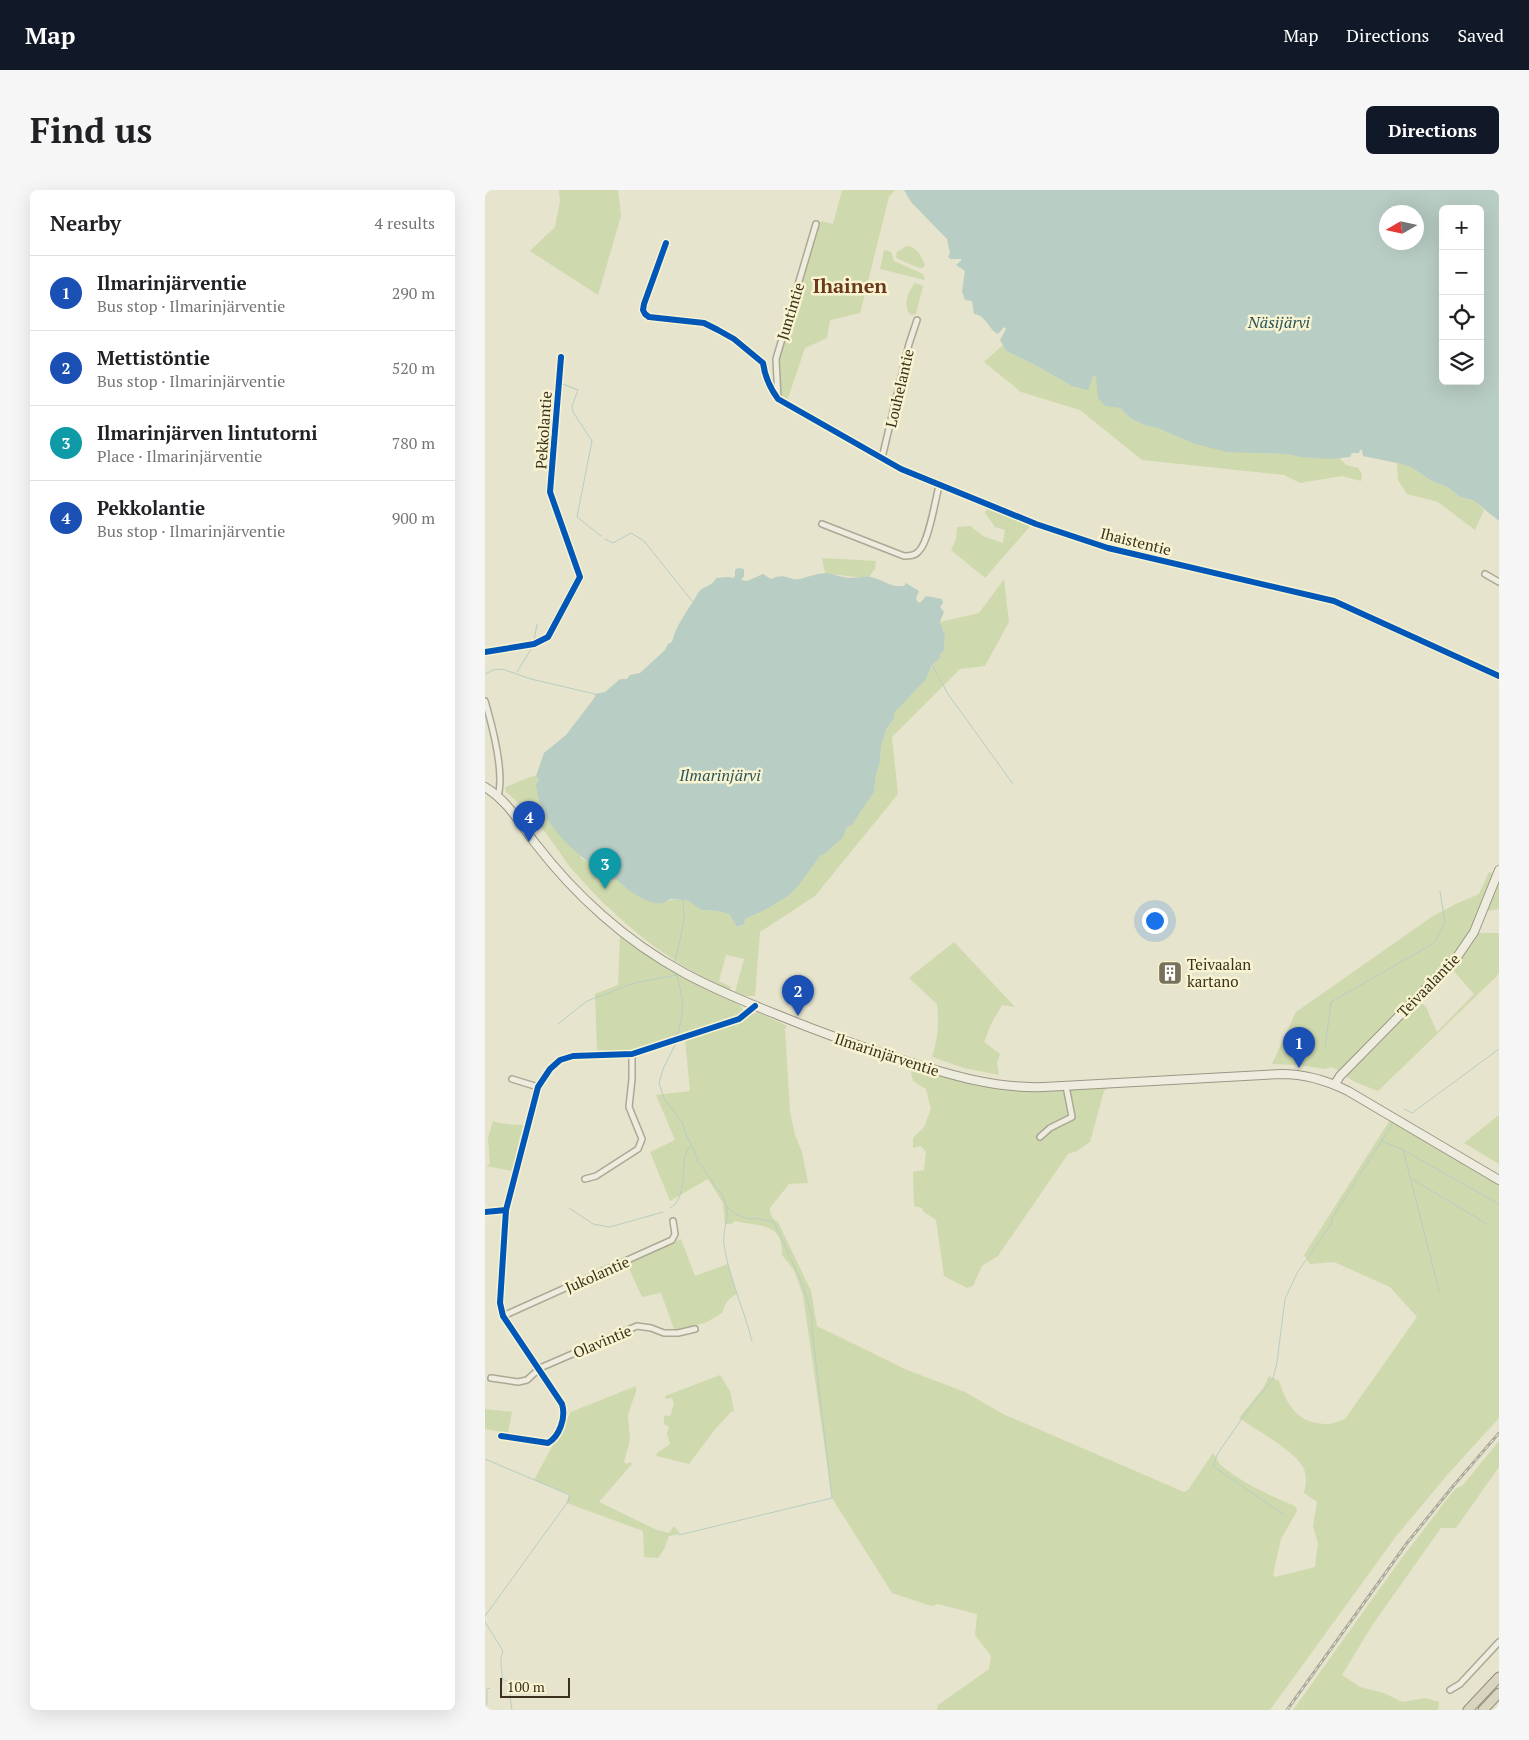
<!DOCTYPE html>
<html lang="en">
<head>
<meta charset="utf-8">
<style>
	body { margin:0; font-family:"PT Serif",serif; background:#f6f6f6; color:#202124 }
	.controls { position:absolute; right:15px; top:15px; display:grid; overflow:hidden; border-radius:8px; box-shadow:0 5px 20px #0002 }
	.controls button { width:45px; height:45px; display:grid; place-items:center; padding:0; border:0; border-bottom:1px solid #e0e0e0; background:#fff; color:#202124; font:25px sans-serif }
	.compass { position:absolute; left:894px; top:15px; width:45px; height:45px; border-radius:50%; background:#fff; box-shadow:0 5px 20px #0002; rotate:261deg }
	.scale { position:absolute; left:15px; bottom:12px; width:70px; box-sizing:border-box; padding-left:5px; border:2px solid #3b311d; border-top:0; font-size:14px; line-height:18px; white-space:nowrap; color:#3b311d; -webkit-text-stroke:4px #f8f4d2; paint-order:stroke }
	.you { position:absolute; left:669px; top:730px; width:18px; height:18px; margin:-12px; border:4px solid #fff; border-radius:50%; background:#1a73e8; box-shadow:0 0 0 8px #1a73e833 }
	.badge { display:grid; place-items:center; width:32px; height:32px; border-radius:50%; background:#111827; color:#fff; font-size:16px; font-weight:700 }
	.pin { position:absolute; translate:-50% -41px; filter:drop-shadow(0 1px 2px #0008) }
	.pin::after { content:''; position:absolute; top:26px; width:18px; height:15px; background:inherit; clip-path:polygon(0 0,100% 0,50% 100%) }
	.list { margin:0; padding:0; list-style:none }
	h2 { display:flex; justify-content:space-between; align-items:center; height:65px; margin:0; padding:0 20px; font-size:21px }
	h2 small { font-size:16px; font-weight:400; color:#757577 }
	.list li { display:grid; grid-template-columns:32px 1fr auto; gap:15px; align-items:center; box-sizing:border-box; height:75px; padding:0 20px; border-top:1px solid #e0e0e0 }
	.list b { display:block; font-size:19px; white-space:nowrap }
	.list p { margin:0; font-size:16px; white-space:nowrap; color:#757577 }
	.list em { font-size:16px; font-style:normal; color:#757577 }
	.icon { flex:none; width:28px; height:28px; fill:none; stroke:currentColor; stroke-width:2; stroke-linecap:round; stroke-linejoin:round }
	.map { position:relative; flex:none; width:1014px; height:1520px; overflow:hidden; border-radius:8px }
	header { display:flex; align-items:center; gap:30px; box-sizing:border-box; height:70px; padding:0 25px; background:#111827; color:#fff }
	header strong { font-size:24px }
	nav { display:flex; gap:28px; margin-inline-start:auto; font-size:18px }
	.intro { display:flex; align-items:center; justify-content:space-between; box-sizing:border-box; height:120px; padding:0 30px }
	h1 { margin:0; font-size:35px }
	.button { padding:12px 22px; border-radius:8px; background:#111827; color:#fff; font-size:18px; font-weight:700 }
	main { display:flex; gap:30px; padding:0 30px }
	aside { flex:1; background:#fff; border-radius:8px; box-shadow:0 5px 20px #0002 }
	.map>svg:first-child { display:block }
</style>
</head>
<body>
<header>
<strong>Map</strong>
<nav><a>Map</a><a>Directions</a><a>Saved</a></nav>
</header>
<div class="intro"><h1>Find us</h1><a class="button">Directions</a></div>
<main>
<aside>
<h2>Nearby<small>4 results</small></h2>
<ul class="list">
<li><span class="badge" style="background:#1a4fb4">1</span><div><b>Ilmarinjärventie</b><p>Bus stop · Ilmarinjärventie</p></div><em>290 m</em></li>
<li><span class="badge" style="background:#1a4fb4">2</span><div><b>Mettistöntie</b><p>Bus stop · Ilmarinjärventie</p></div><em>520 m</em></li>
<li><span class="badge" style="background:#0f9aa8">3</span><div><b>Ilmarinjärven lintutorni</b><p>Place · Ilmarinjärventie</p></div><em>780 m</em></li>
<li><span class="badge" style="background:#1a4fb4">4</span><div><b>Pekkolantie</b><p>Bus stop · Ilmarinjärventie</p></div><em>900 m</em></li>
</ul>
</aside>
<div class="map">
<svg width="1014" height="1520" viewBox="0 0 1014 1520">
	<rect width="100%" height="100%" fill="#e6e4cc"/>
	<!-- green -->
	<g fill="#cfd9ae" fill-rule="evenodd">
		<path d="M74,0h59l3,26 -23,79 -68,-44 25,-24 5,-26z"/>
		<path d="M357,0h53l-6,7 -29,116 -30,7 -3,18 -22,10 -18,53 -7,-5 -2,-35 43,-140 12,3z"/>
		<path d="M421,56c11,0 15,10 19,19l-2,3h-4l-23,-10 1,-6z"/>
		<path d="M399,60l7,2 3,9 29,13 2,6 -45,-11z"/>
		<path d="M430,93l8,3 -7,28 -5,1c-9,-8 -3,-24 4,-32z"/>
		<path d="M518,155l3,6 27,13 39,22 21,-11 4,1v12l14,17 9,3 10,10 14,7 14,3 34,15 67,10 29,1 10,3 42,1 6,7 12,3 4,6 -1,7 -19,-5 -42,7 -16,-8 -142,-15 -62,-50 -59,-18 -37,-30z"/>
		<path d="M912,273l14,4 19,13 19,8 11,9 13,3 11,10 -9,20 -37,-28 -31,-8 -9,-14z"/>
		<path d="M502,318l45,16 -47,54 -34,-28 5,-11 1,-12 13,-1 13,10 20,7 2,-13 -10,-3 -10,-14z"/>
		<path d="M337,368l54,3 -1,8 -6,8c-12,1 -19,-1 -30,-2 -5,-1 -9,0 -14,-2z"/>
		<path d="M519,389l5,43 -24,44 -25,3 -68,68 6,57 -83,102 -55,36 -5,64h-9l-11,-4 9,-33 -18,-4 -7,26 12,6 -1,3c-64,-28 -114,-70 -160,-123 -8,-10 -14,-21 -22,-31 -12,-16 -27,-31 -42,-44l-1,-5c11,-3 20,-10 31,-11l46,83 8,3 5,6 21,11 24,19 11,4 32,-3 4,1 21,11h9l12,3 8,13 4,-1 4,-7 20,-9 23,-14 32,-40c12,-6 21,-17 27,-29l5,-2 22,-33 2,-17 4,-13 1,-15 5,-16 8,-13v-5l33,-39 8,-12 5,-4v-4l4,-3 1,-16 -5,-13 39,-9z"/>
		<path d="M1004,682l10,4v33l-12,2 -9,22h21v41l-121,117 -23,-9 -23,-15 -7,2 -26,-4 -27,-1 24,-52 137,-96 23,-12 23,-10zM966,778l23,26 -37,38 -11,-25 -7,-6z"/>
		<path d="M135,746c31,23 63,42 98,59 7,4 23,7 25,15l-4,5 -107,36 -35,1 -2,-58 23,-9z"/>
		<path d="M469,752l61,65 -13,-2 -11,19 -7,18 16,12 -3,9 2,12 -35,-7 -32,-11c6,-18 7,-34 5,-53l-28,-26z"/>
		<path d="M272,822l30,14 -2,3 5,82 5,24 7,17 6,31 -19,1 -19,24c0,7 2,11 8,14l33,69 6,35 90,44 58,22 38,22 181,78 4,-2 25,-37c3,4 5,10 9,13 20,17 49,30 73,40l2,5 -16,28 -8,36 2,2 40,-10 3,-24 -5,-17 4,-24 -13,-9c2,-8 3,-15 0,-24 -7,-17 -48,-39 -65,-51l24,-30 6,-12 10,5c8,24 18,42 46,43 6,1 14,-3 20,-5l72,-102 -27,-30 -56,-25 -24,2 -6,-9 86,-135 109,64v234l-51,56 -51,61 -127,175h-333l1,-5 51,-36 2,-13 -16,-21 2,-21 -39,-10 -7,2 -39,-13 -60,-95 -29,-203 -9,-25 -12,-15c1,-34 -23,-28 -47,-34l-4,3h-6l-2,-21 -15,-24 -38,22 -20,-49 25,-12 -19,-45 34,-4 -5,-52 56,-19z"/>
		<path d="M425,877l67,19 41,5 90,-3 -4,3 -14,51 -13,9 -9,3 -70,102 -16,10 -9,20 -6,2 -23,-12 -8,-56 -12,-8 -2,-4 -8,-2 -1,-34 11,-2 2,-18 -5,-6 -8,2v-10l11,-11 7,-18 -5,-20 -13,-8z"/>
		<path d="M1014,925v49l-35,-21z"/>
		<path d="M8,931c11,4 19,3 30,4l-11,46 -26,-5 4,-2 -2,-26z"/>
		<path d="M196,1049l14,37 33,-12 9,30c-9,4 -12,10 -15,19l-15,9 -28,8 -5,-1 -13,-36 -19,4 -15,-33z"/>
		<path d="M235,1185l10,16 4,20 -3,1 -15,16 -27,36 -32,-8 -1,-2 14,-10 -3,-11 2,-6 -5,-3v-8l3,-1 3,2 4,-13 -2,-6 -6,1 -1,-3z"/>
		<path d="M151,1196v5l-8,24 2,25 -6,22 3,2 3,-2 2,2 -33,38 58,28 12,3 5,-7 6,8 -11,2 -5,13 -6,9 -14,-1 -1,-26 -76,-28 2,-8 -35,-15 37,-68z"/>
		<path d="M0,1219l27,3 -4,21 -23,-4z"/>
		<path d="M1014,1251v26l-43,61h-15l-68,96 -31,51 18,12 24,6 18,9 23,-4 14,4 -1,8h-145l108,-151 54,-70 8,-4z"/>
	</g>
	<!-- water -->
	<g fill="#b8cdc4" fill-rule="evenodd">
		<path d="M419,0h595v331l-26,-21 -13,-3 -11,-9 -19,-8 -19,-13 -14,-4 -34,-7 -1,-6h-2l-1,3h-7l-2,4 -19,2 -32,-2 -11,-3 -61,-2 -35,-9 -34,-15 -14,-3 -14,-7 -10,-10 -15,-2 -7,-8 -2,-22h-3l-5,14 -16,-4 -39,-22 -27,-13 -6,-11 6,-11 -2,-2 -6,7c-10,-5 -12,-19 -24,-20l-2,-13 -7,-1 -3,-9 3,-20 -9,-6 5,-4v-2h-10l-3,-2 2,-4 -3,-14 -36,-37zM958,19h37v172h-37zM902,22h30v30h-30z"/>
		<path d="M253,378l6,1v7l-3,4 6,1 16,-7 8,5c16,-7 17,2 29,0 7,-2 19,-6 26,-6 8,1 15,4 23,5 7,0 15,-2 22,-1 12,3 21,11 33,9l2,-3 13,8 -3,7 1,3 3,2 6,-7 16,3 1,4 -3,4 4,5 -4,10 5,13 -1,16 -4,3v4l-8,7 -6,14 -32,34v5l-8,12 -5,17 -1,15 -4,13 -2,17 -22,33 -5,2 -4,10 -17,16 -6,3 -22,30 -10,10 -23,14 -20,9 -1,5 -7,3 -8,-13 -12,-3 -15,-1 -15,-10 -17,-1c-15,14 -42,-9 -54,-20l-4,1c-32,-25 -72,-50 -76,-96l3,-4 -3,-4 8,-23 22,-18 29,-38v-3l10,-2 15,-13h7l3,-4 10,-2 25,-23 3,-6 4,-2c4,-18 18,-34 26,-49 5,-7 15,-7 18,-15l13,-1 4,1 2,-2v-6z"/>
	</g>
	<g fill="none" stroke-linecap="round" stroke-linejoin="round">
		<!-- stream -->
		<g stroke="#b8cdc4" stroke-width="1">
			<path d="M78,194l15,6 -6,16 1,6 19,29 -15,76 24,19"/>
			<path d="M120,349l8,4 18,-10 13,8 48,60"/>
			<path d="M49,451l3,-17"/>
			<path d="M447,475l16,29 65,90"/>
			<path d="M32,482l14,-23"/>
			<path d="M0,484l8,-4 9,-1 29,10 64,15"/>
			<path d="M190,772l9,-41 -1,-22"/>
			<path d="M73,834l29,-23 47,-18 43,-8c6,27 8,32 1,58l-4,2"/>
			<path d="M190,855l-12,24 -4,14 5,15 19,26 2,8 13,27 -1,3 4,3 16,24 4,3 6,15 8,7 13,5 8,-1 18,4 29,64 9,30v14l20,168 -153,37"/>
			<path d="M840,859l6,-47 103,-59 11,-20 -5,-32"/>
			<path d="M919,919l8,4 87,-64"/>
			<path d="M897,951l21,9 96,54"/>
			<path d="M918,960l36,140"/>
			<path d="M927,989l75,45"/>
			<path d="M242,1017c2,13 -5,25 -3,38 5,33 20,64 28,96"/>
			<path d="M84,1018l24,16 17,3 53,-15"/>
			<path d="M185,1018c16,-8 12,-37 15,-52 1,-4 4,-8 6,-11"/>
			<path d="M0,1269l85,36 -3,8 -82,113"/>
			<path d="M798,1324l-70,-48 5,-13 30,-43 25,-31 4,-17 8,-63 12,-26 35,-50v-5l61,-95"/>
			<path d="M0,1432l18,29c-5,12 1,21 -1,33"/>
			<path d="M18,1489l5,3 4,28"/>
			<path d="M0,1519l2,-7v-13l3,-1"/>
		</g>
		<defs>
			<g id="street">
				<path d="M181,53l-22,61 -1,6 2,4 4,3 55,6 14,7 16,9 29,24c2,14 6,24 15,36l123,70 135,55 72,24 226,53 165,75"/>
				<path d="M293,209l-2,-40 40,-135"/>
				<path d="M397,268l27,-114 8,-24"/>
				<path d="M337,334l82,32c5,0 11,0 15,-5 10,-10 16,-50 20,-65"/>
				<path d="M1000,384l14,8"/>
				<path d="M0,462l49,-8 14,-7 32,-60 -30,-85 11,-135"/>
				<path d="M0,511c7,24 20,71 13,95"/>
				<path d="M27,889l26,8"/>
				<path d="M555,947l10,-9 22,-11 -6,-31"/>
				<path d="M100,989l11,-3 42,-27 4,-10 -13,-32 3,-28v-25"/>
				<path d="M0,1022l21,-2 32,-123 12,-18 10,-9 13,-4 59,-2 107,-35 16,-13"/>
				<path d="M18,1126l169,-76 3,-6 -2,-13"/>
				<path d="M6,1188l27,4 9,-2 13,-12 97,-42 14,2 13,5h14l17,-4"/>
				<path d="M16,1246l47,7c12,-7 18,-26 14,-39l-59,-88 -3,-13 6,-93"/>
				<path d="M965,1500l10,-6 39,-42"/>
			</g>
			<g id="secondary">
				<path d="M0,597c24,15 33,34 50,56 20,26 42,50 67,72 56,50 108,73 176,100 39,16 78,30 118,43 49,15 96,31 148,29l237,-13c24,0 45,6 67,17l151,89"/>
				<path d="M850,894l5,-8 117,-119 17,-25 25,-62"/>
			</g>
			<g id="highway">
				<path d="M983,1520l31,-33"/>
				<path d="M998,1520l16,-17"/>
			</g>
		</defs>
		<!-- street casing -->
		<use href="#street" stroke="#aba896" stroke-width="8"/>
		<!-- secondary casing -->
		<use href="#secondary" stroke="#9b9786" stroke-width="10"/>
		<!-- highway casing -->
		<use href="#highway" stroke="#908d7c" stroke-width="11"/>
		<!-- street -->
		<use href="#street" stroke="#eeecdf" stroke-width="5"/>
		<!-- secondary -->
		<use href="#secondary" stroke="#eeecdf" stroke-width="8"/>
		<!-- highway -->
		<use href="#highway" stroke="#d9d4be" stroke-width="9"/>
		<defs>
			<path id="rail" d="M802,1520l120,-167 47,-58 45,-52"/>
		</defs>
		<!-- rail casing -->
		<use href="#rail" stroke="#adab9f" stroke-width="3"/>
		<!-- rail -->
		<use href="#rail" stroke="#f8f4d2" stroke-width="1" stroke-dasharray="4" stroke-linecap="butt"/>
		<defs>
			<g id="cycleway">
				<path d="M181,53l-22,61 -1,6 2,4 4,3 55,6 14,7 16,9 29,24c2,14 6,24 15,36l123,70 135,55 72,24 226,53 165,75"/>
				<path d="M0,462l49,-8 14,-7 32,-60 -30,-85 11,-135"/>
				<path d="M0,1022l21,-2 32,-123 12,-18 10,-9 13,-4 59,-2 107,-35 16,-13"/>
				<path d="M16,1246l47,7c12,-7 18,-26 14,-39l-59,-88 -3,-13 6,-93"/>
			</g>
		</defs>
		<!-- cycleway casing -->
		<use href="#cycleway" stroke="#f8f4d2" stroke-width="9"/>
		<!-- cycleway -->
		<use href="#cycleway" stroke="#0057b8" stroke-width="6"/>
	</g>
	<!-- icons -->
	<defs>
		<symbol id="building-square" viewBox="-11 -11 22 22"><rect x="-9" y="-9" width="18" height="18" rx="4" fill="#77705a" stroke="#f8f4d2"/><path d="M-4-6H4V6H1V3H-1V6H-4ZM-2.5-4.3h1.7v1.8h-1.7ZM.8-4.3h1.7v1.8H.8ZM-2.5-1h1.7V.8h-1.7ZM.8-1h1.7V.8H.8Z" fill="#fff"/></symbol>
	</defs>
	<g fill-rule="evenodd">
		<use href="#building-square" x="671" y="769" width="28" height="28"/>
	</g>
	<g text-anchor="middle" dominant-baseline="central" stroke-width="5" stroke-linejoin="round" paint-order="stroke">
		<!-- street labels -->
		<g font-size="15" fill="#3b311d" stroke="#f8f4d2">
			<text transform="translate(305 121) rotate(-73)">Juntintie</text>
			<text transform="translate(414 198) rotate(-77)">Louhelantie</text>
			<text transform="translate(58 240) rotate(-86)">Pekkolantie</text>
			<text transform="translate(651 351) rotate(14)">Ihaistentie</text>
			<text transform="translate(943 795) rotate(-46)">Teivaalantie</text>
			<text transform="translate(402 864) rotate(18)">Ilmarinjärventie</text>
			<text transform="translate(112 1084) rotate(-24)">Jukolantie</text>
			<text transform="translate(117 1151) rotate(-23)">Olavintie</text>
		</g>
		<!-- poi labels -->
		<g font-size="15" fill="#3b311d" stroke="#f8f4d2" text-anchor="start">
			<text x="702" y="774">Teivaalan<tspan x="702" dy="17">kartano</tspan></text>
		</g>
		<!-- water labels -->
		<g font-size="16" font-style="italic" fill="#2b555b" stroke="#f8f4d2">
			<text x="794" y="132">Näsijärvi</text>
			<text x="235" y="585">Ilmarinjärvi</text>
		</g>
		<!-- district labels -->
		<g font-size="20" font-weight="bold" fill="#6a3a1a" stroke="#f8f4d2">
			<text x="365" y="95">Ihainen</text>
		</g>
	</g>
</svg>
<div class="controls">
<button>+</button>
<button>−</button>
<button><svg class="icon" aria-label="locate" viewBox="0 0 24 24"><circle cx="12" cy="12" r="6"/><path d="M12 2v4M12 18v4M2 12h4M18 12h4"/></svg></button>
<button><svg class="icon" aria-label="layers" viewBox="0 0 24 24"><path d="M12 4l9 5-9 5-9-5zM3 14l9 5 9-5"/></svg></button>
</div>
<svg class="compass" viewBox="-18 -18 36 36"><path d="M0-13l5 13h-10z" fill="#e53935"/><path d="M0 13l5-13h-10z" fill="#757577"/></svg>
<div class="scale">100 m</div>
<div class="you"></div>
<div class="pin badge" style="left:814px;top:878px;background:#1a4fb4">1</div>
<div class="pin badge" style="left:313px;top:826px;background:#1a4fb4">2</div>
<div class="pin badge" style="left:120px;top:699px;background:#0f9aa8">3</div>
<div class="pin badge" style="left:44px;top:652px;background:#1a4fb4">4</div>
</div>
</main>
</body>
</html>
